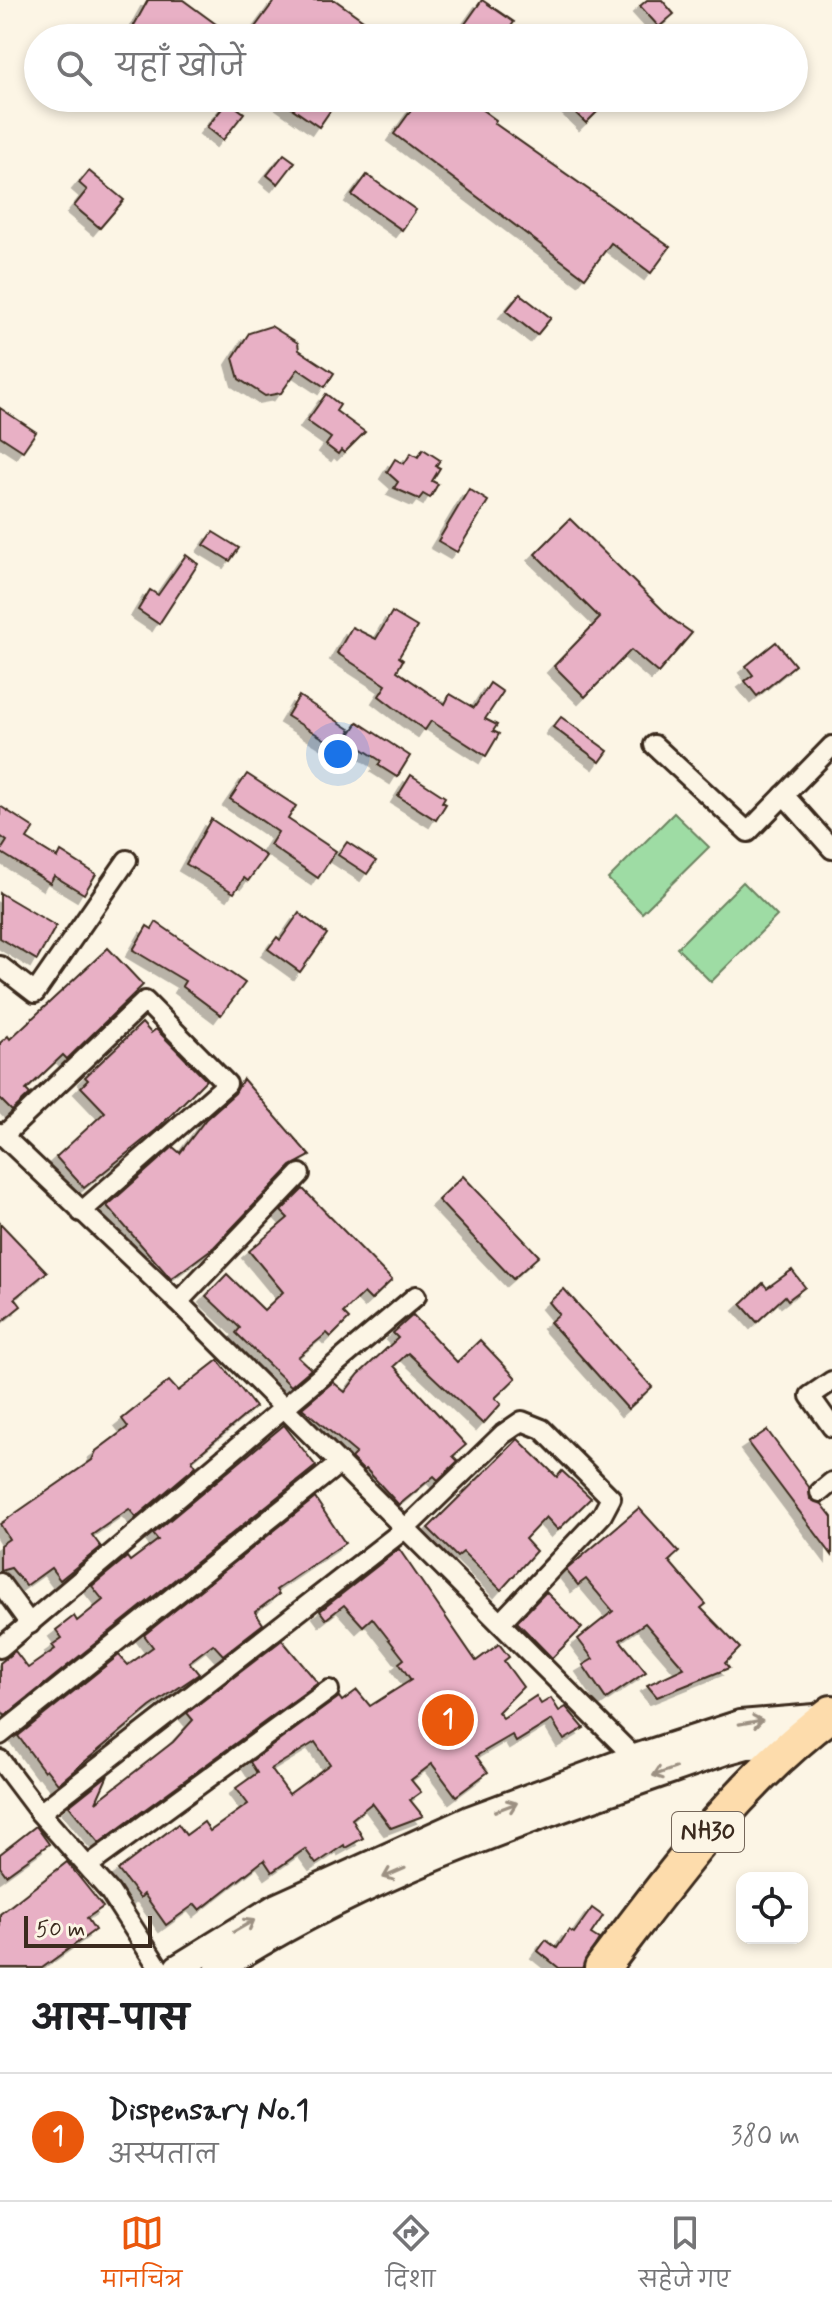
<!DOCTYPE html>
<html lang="hi">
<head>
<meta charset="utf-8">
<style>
	body { margin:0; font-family:Mynerve,"Playpen Sans Deva",sans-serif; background:#f6f6f6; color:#202124 }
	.controls { position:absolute; right:24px; bottom:24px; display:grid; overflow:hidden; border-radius:16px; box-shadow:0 4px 12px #0003 }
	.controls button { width:72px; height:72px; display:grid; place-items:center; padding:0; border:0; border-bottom:2px solid #e0e0e0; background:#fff; color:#202124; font:40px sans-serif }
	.scale { position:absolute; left:24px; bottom:20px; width:128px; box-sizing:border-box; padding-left:8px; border:4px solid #3b2a1e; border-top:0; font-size:22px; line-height:28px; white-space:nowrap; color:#3b2a1e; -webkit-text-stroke:6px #fcf5e5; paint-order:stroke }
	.you { position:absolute; left:338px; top:754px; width:28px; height:28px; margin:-20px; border:6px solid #fff; border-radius:50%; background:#1a73e8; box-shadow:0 0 0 12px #1a73e833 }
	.badge { display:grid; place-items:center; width:52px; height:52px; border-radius:50%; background:#ea580c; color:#fff; font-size:26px; font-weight:700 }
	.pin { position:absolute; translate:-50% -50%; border:4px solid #fff; box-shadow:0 2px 8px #0006 }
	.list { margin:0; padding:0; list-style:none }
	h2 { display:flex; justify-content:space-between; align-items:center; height:104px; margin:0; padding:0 32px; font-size:34px }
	h2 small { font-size:26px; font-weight:400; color:#757577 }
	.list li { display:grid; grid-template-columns:52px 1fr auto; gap:24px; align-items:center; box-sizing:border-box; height:128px; padding:0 32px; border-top:2px solid #e0e0e0 }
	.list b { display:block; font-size:30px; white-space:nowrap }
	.list p { margin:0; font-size:26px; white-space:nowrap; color:#757577 }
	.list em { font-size:26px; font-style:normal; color:#757577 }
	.icon { flex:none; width:44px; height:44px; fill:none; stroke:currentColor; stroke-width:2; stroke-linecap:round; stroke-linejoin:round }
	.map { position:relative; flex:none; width:832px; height:1968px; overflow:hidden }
	.search { position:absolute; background:#fff; box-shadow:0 4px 12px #0003; left:24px; right:24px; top:24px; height:88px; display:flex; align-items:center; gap:20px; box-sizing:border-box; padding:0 28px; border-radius:44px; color:#757577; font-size:30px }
	.sheet { height:232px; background:#fff }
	nav { display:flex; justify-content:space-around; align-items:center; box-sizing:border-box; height:112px; border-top:2px solid #e0e0e0; background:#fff; font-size:22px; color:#757577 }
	nav a { display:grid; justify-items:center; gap:4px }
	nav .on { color:#ea580c }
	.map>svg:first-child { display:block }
</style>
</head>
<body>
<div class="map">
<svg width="832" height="1968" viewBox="0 0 832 1968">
	<defs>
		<filter id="shadow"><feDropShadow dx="-7" dy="7" stdDeviation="0" flood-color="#0004"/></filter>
	</defs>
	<rect width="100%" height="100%" fill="#fcf5e5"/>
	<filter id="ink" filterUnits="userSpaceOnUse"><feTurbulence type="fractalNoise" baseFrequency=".0125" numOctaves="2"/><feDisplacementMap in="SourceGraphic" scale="16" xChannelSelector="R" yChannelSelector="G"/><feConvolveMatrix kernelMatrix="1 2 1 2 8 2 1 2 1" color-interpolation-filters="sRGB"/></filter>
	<g filter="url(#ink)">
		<!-- green -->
		<g fill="#9edca4" stroke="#6c8361" stroke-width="2">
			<path d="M674,813l35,34 -67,66 -34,-34z"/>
			<path d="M743,882l34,34 -66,66 -34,-34z"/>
		</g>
		<!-- building -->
		<g fill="#e8b0c5" stroke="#3b2a1e" stroke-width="2" fill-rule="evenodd" filter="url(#shadow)">
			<path d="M148,0h35l52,38h-108z"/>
			<path d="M275,0h60l28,20 -3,4 24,14h-137z"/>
			<path d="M482,0l32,22 -11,16h-18l-20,-14z"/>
			<path d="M647,0h15l12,14 -15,13 -19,-21z"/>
			<path d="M277,98h62l-20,29z"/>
			<path d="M420,98h46l30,22 -2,3 176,124 -19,26 -40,-30 -26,35 -191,-144z"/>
			<path d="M560,98h51l-25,25z"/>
			<path d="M228,101l16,12 -21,27 -16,-13z"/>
			<path d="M284,154l11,8 -17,22 -11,-9z"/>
			<path d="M89,171l35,29 -24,28 -26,-22 13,-16 -8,-7z"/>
			<path d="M367,175l49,35 -14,20 -50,-35z"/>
			<path d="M520,294l31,24 -14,17 -31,-24z"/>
			<path d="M271,326l27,17 1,7 35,23 -9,14 -27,-18 -17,24 -16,3 -26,-17 -6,-21 16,-25z"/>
			<path d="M326,394l14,11 -4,6 29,21 -21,21 -3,-3 -3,4 -12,-9 5,-7 -24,-17z"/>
			<path d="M0,408l36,24 -13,19 -23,-15z"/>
			<path d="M423,449l17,11 -4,6 4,2 -8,13 6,3 -8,14 -7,-4 -4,5 -25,-11 4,-6 -11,-10 8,-13 9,5 7,-11 7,4z"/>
			<path d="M469,489l19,12 -31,51 -19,-11z"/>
			<path d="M570,519l102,100 20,14 -34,40 -27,-23 -46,47 -31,-31 46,-48 -65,-64z"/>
			<path d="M213,532l26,16 -9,13 -26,-16z"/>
			<path d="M186,555l12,9 -39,60 -21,-14 12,-20 8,5z"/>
			<path d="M392,612l25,15 -18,30 4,3 -6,11 48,33 5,-10 24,14 16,-25 13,9 -18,27 12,6 -4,6 6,3 -13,22 -55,-35 -6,9 -16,-11 -30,-23 7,-11 -49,-32 15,-26 24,12z"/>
			<path d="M776,642l19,23 -38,31 -12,-15 8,-6 -7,-9z"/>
			<path d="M299,696l52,34 -12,18 -52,-32z"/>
			<path d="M561,717l47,34 -8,11 -47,-35z"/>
			<path d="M358,722l52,34 -13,21 -19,-12 3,-4 -34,-22z"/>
			<path d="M247,774l49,32 -8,13 48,32 -18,27 -48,-33 8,-13 -48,-33z"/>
			<path d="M411,775l34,22 -3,5 4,2 -10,16 -38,-24z"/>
			<path d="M0,806l34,22 -7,11 31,19 3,-6 35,22 -12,20 -30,-18 -4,7 -50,-31 7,-11 -7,-5z"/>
			<path d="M211,819l55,37 -18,25 -4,-3 -10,15 -48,-29z"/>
			<path d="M347,842l29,19 -9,13 -29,-19z"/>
			<path d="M0,893l56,33 -19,34 -37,-22z"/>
			<path d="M299,913l28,21 -27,38 -32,-23 9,-12 3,3z"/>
			<path d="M156,922l89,61 -24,32 -39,-29 3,-5 -52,-31 14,-24 5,3z"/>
			<path d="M108,948l35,37 -76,74 -4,-4 -37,35 4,4 -18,17 -12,-12v-56l8,-7 2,3z"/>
			<path d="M142,1023l9,10 5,-4 50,51 -50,50 -72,58 -28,-31 49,-45 -24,-25 7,-7 -3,-3z"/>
			<path d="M243,1079l67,77 -19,10 -77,81 -43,32 -64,-73 66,-59 7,6 26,-34 29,-26z"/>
			<path d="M463,1176l76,80 -26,23 -75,-79z"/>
			<path d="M303,1189l89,91 -21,20 -7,-7 -21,20 6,6 -18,18 -4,-4 -29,24 13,12 -20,17 -55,-53 4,-5 -34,-32 21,-22 37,36 19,-18 -34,-41 39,-33 -7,-7z"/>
			<path d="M0,1223l47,49 -32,26 6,8 -21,17z"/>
			<path d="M792,1270l13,17 -17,13 -3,-4 -28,26 -16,-18 22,-21 4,5z"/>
			<path d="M564,1289l88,98 -24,22 -78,-87 9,-8 -10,-12z"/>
			<path d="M413,1315l44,47 23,-22 36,38 -21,20 6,6 -18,20 -75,-71 -14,13 72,79 -13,11 5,5 -20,19 -4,-4 -35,29 -33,-36 -2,2 -13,-13 5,-5 -54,-45 31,-26 12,10 14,-18 39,-36 -5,-5z"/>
			<path d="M218,1360l37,47 -63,53 4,6 -60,51 -7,-8 -37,26 9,12 -41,33 -9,-12 -25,18 -15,-18 -11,3v-26l9,-6 -9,-15 92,-64 4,-9 32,-24 -6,-8 47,-38 9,10z"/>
			<path d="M284,1425l32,41 -311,250 -5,-7v-46l15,-12 13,17 27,-19 -3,-4 10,-7 -6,-8 18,-14 3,5 26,-21 -11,-14 35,-29 3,4 28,-21 -5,-6z"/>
			<path d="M767,1430l42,57 1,12 12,5 10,13v38l-84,-112z"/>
			<path d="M518,1439l39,38 5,-6 29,27 -33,32 -12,-13 -21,22 11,12 -35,39 -38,-38 -6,5 -29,-29z"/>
			<path d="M315,1498l30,45 -69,47 3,4 -24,18 8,12 -40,31 -10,-11 -24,18 10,12 -49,33 -92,77 -12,-15 -2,2 -26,-35 101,-81 9,10 25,-18 -9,-12z"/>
			<path d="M639,1508l40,44 -10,9 37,43 -5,4 39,40 -15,15 4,5 -72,29 -10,-12 37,-17 -39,-45 -25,17 26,32 -40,27 -23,-34 10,-6 -15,-20 35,-28 -27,-32 -8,6 -12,-15z"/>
			<path d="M399,1549l77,112 23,-17 10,13 -5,4 19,26 -25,25 5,6 33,-22 5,8 10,-6 8,13 7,-4 18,21 -20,12 -12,-20 -36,22 -4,-7 -36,21 12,16 -32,24 -24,-32 -21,16 10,12 -11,8 13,16 -32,12 -19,-25 -20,16 11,19 -18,10 -1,-3 -28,19 -11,-15 -33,23 -8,-12 -64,50 -5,-6 -29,21 -22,-31 -4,4 -22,-28 60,-46 8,11 18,-13 6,9 38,-27 -12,-16 21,-15 -7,-11 89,-65 3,4 15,-11 13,16 41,-26 -12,-17 5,-4 -32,-41 -9,8 -19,-21 -18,14 -6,-8zM315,1742l15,22 -41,30 -18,-25z"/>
			<path d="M546,1592l36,36 -30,30 -35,-36z"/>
			<path d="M282,1640l36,43 -219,160 -30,-37 39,-31 -12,27 77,-60 20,-22 -6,-7z"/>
			<path d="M36,1826l13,18 -43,31 -6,-8v-13z"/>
			<path d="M67,1862l36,45 -16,11 8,12 -53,38h-42v-54z"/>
			<path d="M592,1908l11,8 -12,18 8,5 -17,29h-23l-21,-17 8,-11 11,8 12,-18 5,3z"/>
		</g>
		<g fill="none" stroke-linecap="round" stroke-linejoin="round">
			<defs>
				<g id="street">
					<path d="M654,745l94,87 84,-86"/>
					<path d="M784,795l48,54"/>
					<path d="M0,966l35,27 92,-133"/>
					<path d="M0,1133l178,169 457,456"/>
					<path d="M3,1136l142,-135 82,83 -146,128"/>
					<path d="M178,1302l122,-128"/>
					<path d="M832,1381l-22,15 22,31"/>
					<path d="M820,1492l12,-10"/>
					<path d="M0,1583l30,41"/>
					<path d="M0,1648l416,-352"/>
					<path d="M0,1735l340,-272"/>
					<path d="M0,1760l40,53 70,79 49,76"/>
					<path d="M40,1813l366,-285 97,-94 19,-13 20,8 69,69 -9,17 -102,108"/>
					<path d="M89,1865l240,-175"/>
				</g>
				<g id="secondary">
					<path d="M178,1968l99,-61 192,-87 166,-62 105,-34 87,-7"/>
					<path d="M219,1968c156,-100 332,-156 506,-217l22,-6 47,-1"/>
				</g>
				<path id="highway" d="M602,1968c69,-91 137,-186 230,-255"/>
			</defs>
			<!-- street casing -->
			<use href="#street" stroke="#3b2a1e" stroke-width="24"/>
			<!-- secondary casing -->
			<use href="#secondary" stroke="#3b2a1e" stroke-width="32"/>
			<!-- highway casing -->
			<use href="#highway" stroke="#3b2a1e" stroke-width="40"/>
			<!-- street -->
			<use href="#street" stroke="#fcf5e5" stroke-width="18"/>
			<!-- secondary -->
			<use href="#secondary" stroke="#fcf5e5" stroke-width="26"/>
			<!-- highway -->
			<use href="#highway" stroke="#fddcac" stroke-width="34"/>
		</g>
		<!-- one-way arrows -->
		<defs><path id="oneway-shaft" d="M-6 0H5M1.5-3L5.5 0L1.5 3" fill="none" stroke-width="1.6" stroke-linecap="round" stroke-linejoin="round" transform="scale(2)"/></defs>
		<g stroke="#9c9082">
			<use href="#oneway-shaft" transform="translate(751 1722) rotate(-10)"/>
			<use href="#oneway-shaft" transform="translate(664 1772) rotate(161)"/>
			<use href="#oneway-shaft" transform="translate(506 1807) rotate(-21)"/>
			<use href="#oneway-shaft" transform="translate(394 1873) rotate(157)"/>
			<use href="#oneway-shaft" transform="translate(244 1926) rotate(-30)"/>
		</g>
	</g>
	<g text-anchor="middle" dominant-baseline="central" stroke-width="7" stroke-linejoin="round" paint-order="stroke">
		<!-- shield labels -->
		<rect fill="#fcf5e5" stroke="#75675a" stroke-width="2" x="672" y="1812" width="72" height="40" rx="6"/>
		<g font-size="24" font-weight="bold" fill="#3b2a1e">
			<text x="708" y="1832">NH30</text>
		</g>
	</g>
</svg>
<div class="controls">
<button><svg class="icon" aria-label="locate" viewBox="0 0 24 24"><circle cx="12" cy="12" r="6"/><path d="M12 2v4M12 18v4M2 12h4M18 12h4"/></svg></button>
</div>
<div class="scale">50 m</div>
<div class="you"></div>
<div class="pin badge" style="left:448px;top:1720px">1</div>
<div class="search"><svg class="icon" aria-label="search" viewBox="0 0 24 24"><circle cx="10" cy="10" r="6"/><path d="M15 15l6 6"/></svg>यहाँ खोजें</div>
</div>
<section class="sheet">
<h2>आस-पास<small></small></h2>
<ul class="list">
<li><span class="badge">1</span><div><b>Dispensary No.1</b><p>अस्पताल</p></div><em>380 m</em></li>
</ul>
</section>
<nav>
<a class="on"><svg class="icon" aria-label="map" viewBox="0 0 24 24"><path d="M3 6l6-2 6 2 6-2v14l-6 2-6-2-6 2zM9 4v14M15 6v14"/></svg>मानचित्र</a>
<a><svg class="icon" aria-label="directions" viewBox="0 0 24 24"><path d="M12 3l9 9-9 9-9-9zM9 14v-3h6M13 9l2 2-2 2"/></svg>दिशा</a>
<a><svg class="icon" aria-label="saved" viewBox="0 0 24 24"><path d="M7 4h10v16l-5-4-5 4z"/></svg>सहेजे गए</a>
</nav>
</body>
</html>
